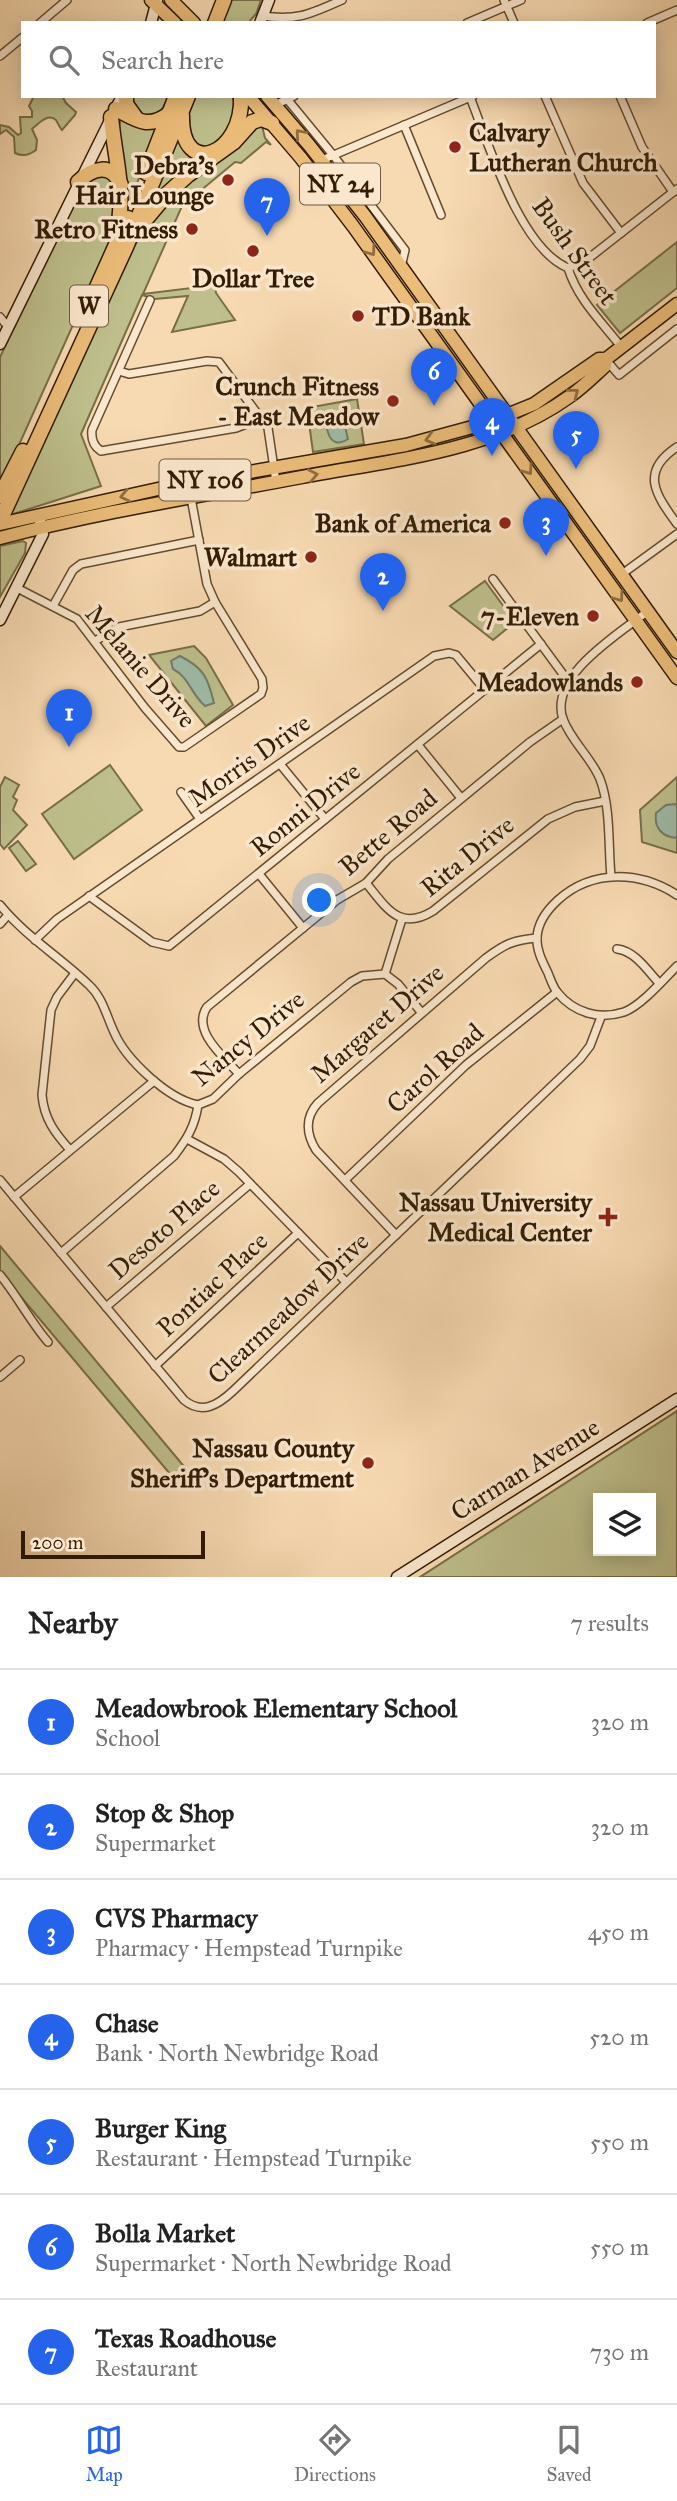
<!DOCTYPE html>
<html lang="en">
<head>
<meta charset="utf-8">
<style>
	body { margin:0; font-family:"IM FELL Great Primer",serif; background:#f2f2f2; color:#222 }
	.controls { position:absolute; right:21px; bottom:21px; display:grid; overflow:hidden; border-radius:0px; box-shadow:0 4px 18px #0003 }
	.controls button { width:63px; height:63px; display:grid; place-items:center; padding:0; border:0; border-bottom:2px solid #e0e0e0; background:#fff; color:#222; font:35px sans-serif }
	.scale { position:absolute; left:21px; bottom:18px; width:184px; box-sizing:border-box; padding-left:7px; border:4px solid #331c05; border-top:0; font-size:19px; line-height:24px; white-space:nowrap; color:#331c05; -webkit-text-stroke:5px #fae7cd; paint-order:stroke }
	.you { position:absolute; left:320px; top:901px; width:24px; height:24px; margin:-18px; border:5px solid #fff; border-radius:50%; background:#1a73e8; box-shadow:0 0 0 10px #1a73e833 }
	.badge { display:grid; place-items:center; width:46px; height:46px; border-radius:50%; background:#2563eb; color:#fff; font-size:23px; font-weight:700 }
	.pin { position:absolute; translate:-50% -58px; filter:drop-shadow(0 2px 4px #0008) }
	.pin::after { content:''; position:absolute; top:37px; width:24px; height:21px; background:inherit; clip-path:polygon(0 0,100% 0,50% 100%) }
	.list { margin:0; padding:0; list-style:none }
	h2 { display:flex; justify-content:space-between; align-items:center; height:91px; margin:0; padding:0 28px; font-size:30px }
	h2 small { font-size:23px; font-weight:400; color:#767676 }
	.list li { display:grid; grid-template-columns:46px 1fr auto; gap:21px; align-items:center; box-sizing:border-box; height:105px; padding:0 28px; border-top:2px solid #e0e0e0 }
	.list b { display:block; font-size:26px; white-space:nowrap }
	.list p { margin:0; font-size:23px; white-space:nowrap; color:#767676 }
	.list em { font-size:23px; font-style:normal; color:#767676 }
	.icon { flex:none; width:38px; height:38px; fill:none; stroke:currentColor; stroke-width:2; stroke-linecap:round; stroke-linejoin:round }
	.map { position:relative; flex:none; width:677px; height:1577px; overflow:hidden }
	.search { position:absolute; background:#fff; box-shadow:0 4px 18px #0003; left:21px; right:21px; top:21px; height:77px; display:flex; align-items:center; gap:18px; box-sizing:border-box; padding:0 24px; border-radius:0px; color:#767676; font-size:26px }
	.sheet { height:826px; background:#fff }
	nav { display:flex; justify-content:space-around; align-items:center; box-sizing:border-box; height:98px; border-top:2px solid #e0e0e0; background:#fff; font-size:19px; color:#767676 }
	nav a { display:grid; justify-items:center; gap:4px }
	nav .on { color:#2563eb }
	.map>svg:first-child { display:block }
</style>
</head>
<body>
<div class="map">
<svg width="677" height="1577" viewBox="0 0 677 1577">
	<rect width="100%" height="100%" fill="#f8dab2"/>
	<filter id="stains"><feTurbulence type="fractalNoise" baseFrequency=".00286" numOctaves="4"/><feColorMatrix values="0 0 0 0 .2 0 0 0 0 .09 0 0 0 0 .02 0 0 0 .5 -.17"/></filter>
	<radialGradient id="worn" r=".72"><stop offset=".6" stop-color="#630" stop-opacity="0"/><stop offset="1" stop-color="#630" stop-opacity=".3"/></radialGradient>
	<!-- green -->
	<g fill="#bebf8c" stroke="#786e48" stroke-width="2" fill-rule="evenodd">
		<path d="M230,0h31l-5,14 -8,9h-29z"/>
		<path d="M34,96h28l4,7 10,9 -1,3 -13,15c-3,-3 -4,-7 -6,-10 -8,-8 -19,5 -24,9l5,11 -1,10c-7,5 -13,7 -21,3l-1,-16 -8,-7 -6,4v-9l9,2 9,8 3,-2 -1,-16h12v-6l-3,-5z"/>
		<path d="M131,96h38l-10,19 -22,1z"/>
		<path d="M195,96h37l5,13 -17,36 -24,3 -9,-28z"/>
		<path d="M121,115l38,10 -32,85 -10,-68z"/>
		<path d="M262,126l3,12 6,7 -5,-3 -25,21 -6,-1 -53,44 -39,88 72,-9 1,8 19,27 -63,12 16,-36 -33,3 -13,-4 -61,139 20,52 -94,30 127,-269 14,-25 49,-50 37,-21 18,-22z"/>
		<path d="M176,135l28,23 -52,45 3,-17z"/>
		<path d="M98,173l16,7 3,40 -4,16 -113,251v-130l82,-170z"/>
		<path d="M677,242v46l-57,45 -23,-28z"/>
		<path d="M357,399l7,45 -51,8 -6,-44z"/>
		<path d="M23,541l3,2 -1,10 -25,44v-51z"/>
		<path d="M485,581l30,41 -22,18 -43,-34z"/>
		<path d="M194,646l12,12 27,47 -27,21 -57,-71z"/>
		<path d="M110,765l32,45 -68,49 -32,-45z"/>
		<path d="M5,777l14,8 -6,12 4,3 -4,10 14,15 -23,24 -4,-5v-57z"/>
		<path d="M677,777v76l-35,-11 -2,-32z"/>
		<path d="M18,841l18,23 -10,7 -17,-23z"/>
		<path d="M0,1246l192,230 -11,11 -181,-215z"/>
		<path d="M677,1411v166h-257zM598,1498h53v53h-53z"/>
	</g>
	<!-- water -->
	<g fill="#9ebba9" stroke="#737b67" stroke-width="2">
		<path d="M325,414h17l6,25c-19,12 -22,-10 -23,-25z"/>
		<path d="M180,656c24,12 28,22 34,47l-9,3c-14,-12 -16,-29 -32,-37l-2,-8z"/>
		<path d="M675,804l2,2v32c-15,-1 -23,-10 -21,-25l10,-8z"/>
	</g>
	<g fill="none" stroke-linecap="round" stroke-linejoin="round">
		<defs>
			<g id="street">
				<path d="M504,0l10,23"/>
				<path d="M262,16c36,5 48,-2 80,-16"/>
				<path d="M40,23l27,-23"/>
				<path d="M467,23l54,-23"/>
				<path d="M647,23l30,-13"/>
				<path d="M0,56l23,-19"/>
				<path d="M545,96l38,87 38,50"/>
				<path d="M620,96l22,51 31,45"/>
				<path d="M470,97c19,48 50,151 98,171 10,32 34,54 54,80"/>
				<path d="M287,99l46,56 72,95 -4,17"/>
				<path d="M275,105l19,-9"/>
				<path d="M404,125l37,90"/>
				<path d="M322,160l151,-64"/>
				<path d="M568,268l16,-6 93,-73"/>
				<path d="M150,300l-58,130c-1,9 1,16 9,21l135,-23 26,-10"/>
				<path d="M0,317l8,10"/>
				<path d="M606,360l13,15 58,-46"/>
				<path d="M119,371l10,3 78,-13 12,1 49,66 8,54"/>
				<path d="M677,447c-38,25 -21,48 0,77"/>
				<path d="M622,574l55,-40"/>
				<path d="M493,579l75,102"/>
				<path d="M17,588l60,31 68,89 34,39h5l77,-53 2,-6 -1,-9 -47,-77 -8,-18 -16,-86"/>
				<path d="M53,606l20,-36 8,-6 118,-24"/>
				<path d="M95,641l24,-14 81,-16 15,-9"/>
				<path d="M418,745l43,53"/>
				<path d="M280,764l45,55"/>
				<path d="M181,792l19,27"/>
				<path d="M259,874l44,54"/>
				<path d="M611,876c-3,-31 0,-68 -11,-97 -9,-22 -29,-38 -37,-60 -15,-43 57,-86 85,-108"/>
				<path d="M366,883c20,24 33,49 67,28l115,-92 27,-12 30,-6"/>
				<path d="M677,895c-37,-24 -85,-26 -119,5 -11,10 -20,22 -21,37 -1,12 5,24 11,36 2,5 5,14 9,19 17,21 42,28 67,20 17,-6 40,-33 53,-46"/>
				<path d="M89,896l63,46 17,4 372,-302"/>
				<path d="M0,905c25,31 60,52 89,80 14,13 17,30 25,47 12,28 54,67 84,73"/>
				<path d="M0,924l8,-9"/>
				<path d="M35,940l22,-21 377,-263 15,-3 7,2 29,35"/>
				<path d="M617,949c18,2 30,21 42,34"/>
				<path d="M385,974l17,-55"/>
				<path d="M239,1074c-15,-17 -48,-43 -32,-67l130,-107 29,-17 22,-24 142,-117 33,-23"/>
				<path d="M187,1139l37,20 15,13 107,110"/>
				<path d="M70,1150c-15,-17 -26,-31 -28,-55l9,-85 6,-13 18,-24"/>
				<path d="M0,1180l184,220c18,15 34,5 49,-9l347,-332 10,-13 11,-29"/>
				<path d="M345,1180l121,-115 91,-73"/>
				<path d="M14,1197l140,-116"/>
				<path d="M396,1235l-80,-85c-10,-16 -11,-33 2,-47l168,-145c19,-14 27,-18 51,-20"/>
				<path d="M61,1253l113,-97c13,-17 21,-30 24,-51l15,-6 26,-25 112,-92 11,-6 23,-2 13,10 23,28"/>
				<path d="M0,1275c18,22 30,46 48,67"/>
				<path d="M106,1307l144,-123"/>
				<path d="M155,1366l143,-133"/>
				<path d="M0,1377l20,-17"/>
			</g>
			<g id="secondary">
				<path d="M151,23l6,-23"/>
				<path d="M260,23l9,-23"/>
				<path d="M0,344l122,-248"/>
				<path d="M0,620l43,-86 -3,-13"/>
				<path d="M397,1577l280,-178"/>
			</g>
			<g id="primary">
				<path d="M151,0l24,23"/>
				<path d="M171,0l23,23"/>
				<path d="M248,96l53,62 52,68 324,452"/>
				<path d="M267,96l42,49 56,71 312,436"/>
				<path d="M0,524l185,-41 221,-38 81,-22 47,-19 65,-45h7l71,-55"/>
				<path d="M0,538c99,-26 201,-42 302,-61 90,-17 190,-25 267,-80 13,-9 24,-20 36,-31l1,-7"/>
			</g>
			<g id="highway">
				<path d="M215,23l9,-23"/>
				<path d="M126,96v8l10,14"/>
				<path d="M116,109c21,11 32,21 54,4"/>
				<path d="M182,116c-1,64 62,39 59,-20"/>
				<path d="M111,117c4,43 14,70 7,113"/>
				<path d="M146,173l30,-77"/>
				<path d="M78,182c14,-14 34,-20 43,3"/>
				<path d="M141,225l27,-32 20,-18 46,-33 18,-20 9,-3 11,4"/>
				<path d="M92,298l36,-80"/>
				<path d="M0,496l23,-45"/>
				<path d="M0,521l126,-274 62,-151"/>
			</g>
		</defs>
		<!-- street casing -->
		<use href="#street" stroke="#644c30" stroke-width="10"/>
		<!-- secondary casing -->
		<use href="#secondary" stroke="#331c05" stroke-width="13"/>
		<!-- primary casing -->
		<use href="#primary" stroke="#331c05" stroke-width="15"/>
		<!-- highway casing -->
		<use href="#highway" stroke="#331c05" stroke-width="17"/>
		<!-- street -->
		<use href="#street" stroke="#fae7cd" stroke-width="7"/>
		<!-- secondary -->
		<use href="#secondary" stroke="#fae7cd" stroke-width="10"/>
		<!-- primary -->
		<use href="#primary" stroke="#ecbd79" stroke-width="12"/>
		<!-- highway -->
		<use href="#highway" stroke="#ecbd79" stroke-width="14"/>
	</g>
	<!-- one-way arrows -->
	<defs><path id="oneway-chevron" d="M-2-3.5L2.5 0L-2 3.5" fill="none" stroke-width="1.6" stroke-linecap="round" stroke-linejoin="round" transform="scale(1.75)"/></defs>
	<g stroke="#906c3f">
		<use href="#oneway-chevron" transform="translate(300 134) rotate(-131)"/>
		<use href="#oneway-chevron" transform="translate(371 251) rotate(54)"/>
		<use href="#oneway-chevron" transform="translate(574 393) rotate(-38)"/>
		<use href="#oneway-chevron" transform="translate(430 439) rotate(165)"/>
		<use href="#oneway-chevron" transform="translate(528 470) rotate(54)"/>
		<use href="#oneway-chevron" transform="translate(313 475) rotate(-11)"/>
		<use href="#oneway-chevron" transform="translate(125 496) rotate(168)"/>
		<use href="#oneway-chevron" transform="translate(619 597) rotate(54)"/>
	</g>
	<!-- markers -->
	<g fill="#8f2418" stroke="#fae7cd" stroke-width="2.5">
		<circle cx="455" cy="147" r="7"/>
		<circle cx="228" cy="180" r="7"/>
		<circle cx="192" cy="229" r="7"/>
		<circle cx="253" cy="251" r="7"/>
		<circle cx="358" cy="316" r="7"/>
		<circle cx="393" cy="401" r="7"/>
		<circle cx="505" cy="523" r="7"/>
		<circle cx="311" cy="557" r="7"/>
		<circle cx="593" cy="616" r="7"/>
		<circle cx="637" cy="682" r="7"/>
		<path d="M604.5 1206.5h7v7h7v7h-7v7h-7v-7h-7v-7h7z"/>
		<circle cx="368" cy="1463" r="7"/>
	</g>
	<g text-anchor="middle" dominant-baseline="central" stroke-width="7" stroke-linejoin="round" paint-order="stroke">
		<!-- shield labels -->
		<g fill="#fae7cd" stroke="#6f5941" stroke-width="2">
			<rect x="300" y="163.5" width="80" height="41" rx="5"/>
			<rect x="70" y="285.5" width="38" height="41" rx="5"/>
			<rect x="159.5" y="459.5" width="91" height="41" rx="5"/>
		</g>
		<g font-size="24" font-weight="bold" fill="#331c05">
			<text x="340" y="184">NY 24</text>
			<text x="89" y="306">W</text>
			<text x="205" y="480">NY 106</text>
		</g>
		<!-- poi labels -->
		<g font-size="26" font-weight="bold" fill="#331c05" stroke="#fae7cd" text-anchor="end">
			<text x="469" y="132" text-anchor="start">Calvary<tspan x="469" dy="30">Lutheran Church</tspan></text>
			<text x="214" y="165">Debra's<tspan x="214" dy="30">Hair Lounge</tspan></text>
			<text x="178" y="229">Retro Fitness</text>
			<text x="253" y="278" text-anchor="middle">Dollar Tree</text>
			<text x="372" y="316" text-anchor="start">TD Bank</text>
			<text x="379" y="386">Crunch Fitness<tspan x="379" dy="30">- East Meadow</tspan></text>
			<text x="491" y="523">Bank of America</text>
			<text x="297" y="557">Walmart</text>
			<text x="579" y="616">7-Eleven</text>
			<text x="623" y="682">Meadowlands</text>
			<text x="592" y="1202">Nassau University<tspan x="592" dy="30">Medical Center</tspan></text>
			<text x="354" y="1448">Nassau County<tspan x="354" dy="30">Sheriff's Department</tspan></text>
		</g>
		<!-- street labels -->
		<g font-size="26" fill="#331c05" stroke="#fae7cd">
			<text transform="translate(575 251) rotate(54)">Bush Street</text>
			<text transform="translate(141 666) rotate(49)">Melanie Drive</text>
			<text transform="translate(249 760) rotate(-35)">Morris Drive</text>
			<text transform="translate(305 809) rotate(-39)">Ronni Drive</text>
			<text transform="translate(388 832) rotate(-40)">Bette Road</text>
			<text transform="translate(467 856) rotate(-39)">Rita Drive</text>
			<text transform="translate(377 1023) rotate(-41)">Margaret Drive</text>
			<text transform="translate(248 1038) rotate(-39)">Nancy Drive</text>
			<text transform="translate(435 1068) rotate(-42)">Carol Road</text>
			<text transform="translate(164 1229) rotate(-41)">Desoto Place</text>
			<text transform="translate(212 1284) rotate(-43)">Pontiac Place</text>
			<text transform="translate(288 1308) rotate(-43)">Clearmeadow Drive</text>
			<text transform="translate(525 1469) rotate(-32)">Carman Avenue</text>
		</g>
	</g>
	<rect width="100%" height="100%" filter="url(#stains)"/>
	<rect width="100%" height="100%" fill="url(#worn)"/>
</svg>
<div class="controls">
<button><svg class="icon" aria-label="layers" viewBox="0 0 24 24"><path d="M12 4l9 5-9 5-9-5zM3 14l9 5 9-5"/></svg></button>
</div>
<div class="scale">200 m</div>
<div class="you"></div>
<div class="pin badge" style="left:69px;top:747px">1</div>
<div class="pin badge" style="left:383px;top:611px">2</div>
<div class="pin badge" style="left:546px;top:556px">3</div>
<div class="pin badge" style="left:492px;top:456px">4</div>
<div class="pin badge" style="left:576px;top:469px">5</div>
<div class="pin badge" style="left:434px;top:406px">6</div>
<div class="pin badge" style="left:267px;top:236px">7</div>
<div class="search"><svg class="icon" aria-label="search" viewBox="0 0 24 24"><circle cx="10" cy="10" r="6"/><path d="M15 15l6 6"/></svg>Search here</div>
</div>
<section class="sheet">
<h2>Nearby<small>7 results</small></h2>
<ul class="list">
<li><span class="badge">1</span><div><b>Meadowbrook Elementary School</b><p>School</p></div><em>320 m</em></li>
<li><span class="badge">2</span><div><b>Stop &amp; Shop</b><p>Supermarket</p></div><em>320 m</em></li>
<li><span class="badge">3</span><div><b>CVS Pharmacy</b><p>Pharmacy · Hempstead Turnpike</p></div><em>450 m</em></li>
<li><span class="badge">4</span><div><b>Chase</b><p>Bank · North Newbridge Road</p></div><em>520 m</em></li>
<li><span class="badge">5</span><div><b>Burger King</b><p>Restaurant · Hempstead Turnpike</p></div><em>550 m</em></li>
<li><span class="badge">6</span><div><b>Bolla Market</b><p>Supermarket · North Newbridge Road</p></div><em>550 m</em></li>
<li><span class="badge">7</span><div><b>Texas Roadhouse</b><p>Restaurant</p></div><em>730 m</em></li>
</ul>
</section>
<nav>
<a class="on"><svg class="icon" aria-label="map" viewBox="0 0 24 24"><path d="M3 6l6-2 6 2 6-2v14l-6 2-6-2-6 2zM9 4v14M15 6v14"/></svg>Map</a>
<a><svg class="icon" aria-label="directions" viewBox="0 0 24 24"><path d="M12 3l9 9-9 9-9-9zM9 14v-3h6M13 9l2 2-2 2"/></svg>Directions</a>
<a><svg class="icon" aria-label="saved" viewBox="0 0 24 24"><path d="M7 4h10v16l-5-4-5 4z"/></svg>Saved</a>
</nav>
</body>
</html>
